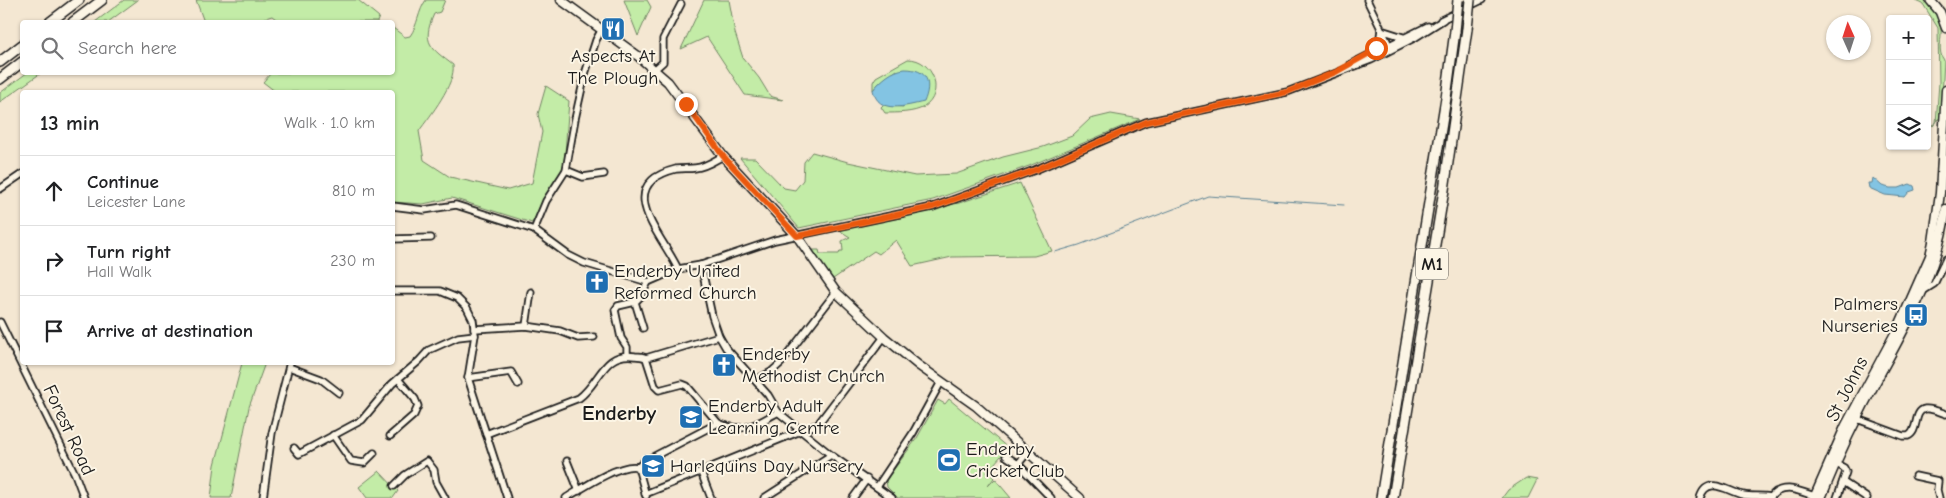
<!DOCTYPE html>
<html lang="en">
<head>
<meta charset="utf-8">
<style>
	body { margin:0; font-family:"Comic Neue",sans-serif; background:#f2f2f2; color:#202124 }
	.controls { position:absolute; right:15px; top:15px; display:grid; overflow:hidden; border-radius:5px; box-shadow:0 1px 4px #0004 }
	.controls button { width:45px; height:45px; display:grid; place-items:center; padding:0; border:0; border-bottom:1px solid #e0e0e0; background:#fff; color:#202124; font:25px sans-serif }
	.compass { position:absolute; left:1826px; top:15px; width:45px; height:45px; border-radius:50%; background:#fff; box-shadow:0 1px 4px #0004; rotate:357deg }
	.stop { position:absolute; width:15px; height:15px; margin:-11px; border:4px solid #ea580c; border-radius:50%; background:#fff }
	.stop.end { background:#ea580c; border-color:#fff; box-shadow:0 1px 5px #0008 }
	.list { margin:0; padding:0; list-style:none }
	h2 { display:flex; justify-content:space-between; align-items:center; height:65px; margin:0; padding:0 20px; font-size:21px }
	h2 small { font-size:16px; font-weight:400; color:#757577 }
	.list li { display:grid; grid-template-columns:32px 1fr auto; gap:15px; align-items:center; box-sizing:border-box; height:70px; padding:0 20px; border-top:1px solid #e0e0e0 }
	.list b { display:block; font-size:19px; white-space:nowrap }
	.list p { margin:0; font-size:16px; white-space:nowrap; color:#757577 }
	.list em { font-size:16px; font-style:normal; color:#757577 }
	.icon { flex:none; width:28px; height:28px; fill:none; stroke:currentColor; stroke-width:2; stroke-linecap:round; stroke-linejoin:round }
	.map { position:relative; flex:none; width:1946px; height:498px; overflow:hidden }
	.search { position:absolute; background:#fff; box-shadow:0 1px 4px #0004; left:20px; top:20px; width:375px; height:55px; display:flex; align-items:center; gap:12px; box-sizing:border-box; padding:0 18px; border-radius:5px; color:#757577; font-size:19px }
	.panel { position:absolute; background:#fff; box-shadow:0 1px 4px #0004; left:20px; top:90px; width:375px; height:275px; border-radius:5px }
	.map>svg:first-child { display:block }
</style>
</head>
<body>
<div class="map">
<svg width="1946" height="498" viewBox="0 0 1946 498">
	<rect width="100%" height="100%" fill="#f4e7d2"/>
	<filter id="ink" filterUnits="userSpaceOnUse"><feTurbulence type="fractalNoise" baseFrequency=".02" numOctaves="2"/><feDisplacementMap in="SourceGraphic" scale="10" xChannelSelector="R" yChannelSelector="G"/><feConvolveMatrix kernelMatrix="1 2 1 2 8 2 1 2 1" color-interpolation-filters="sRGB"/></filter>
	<g filter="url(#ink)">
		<!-- green -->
		<g fill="#c3eca7" stroke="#708462">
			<path d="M124,0h14l-30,22h-13z"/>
			<path d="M196,0h162l21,17 -2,5h-97l-8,-6 -20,6h-48z"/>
			<path d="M426,0h19l-5,12 -6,2c-13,29 -3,34 19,51 3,18 -23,51 -34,66l5,29 26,17 58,13 24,-7 10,-51 -4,-18 8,-28 23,15 -5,65 -32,57 -80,-25 -29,6 -30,-2 -1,-110h-116l-13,-10 8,-9 121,-1 1,-44 12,9 5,-1c8,-11 8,-25 16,-36z"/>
			<path d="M624,0h23l4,7 -13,29z"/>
			<path d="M704,0h25l6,33 8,25 16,20 11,18 13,4 -38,-5 -38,-58 -26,12z"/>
			<path d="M1914,0h9c9,8 16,16 18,28 1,10 -4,24 3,32l-3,56 -8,10 -1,-1 4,-2 3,-40 -1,-55 -15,-24z"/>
			<path d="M908,59c26,0 37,35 16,48 -10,6 -28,6 -39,6l-4,-6 2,-2 20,2 -6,-37 -18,13 -6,7v-8l3,-5z"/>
			<path d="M28,72l13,1 -41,29v-9z"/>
			<path d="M1111,114l29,5 -111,47 -96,34 -134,28 -59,-70h15l29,30 11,2 8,-10 1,-18 8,-10 36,10 67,14 41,-2 47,-17 40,-10 29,-11 18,-17z"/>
			<path d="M1020,183l32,68 -18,5 -82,1 -40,9 -16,-26 -17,14 -5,-3 -41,28 -22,-29h8l1,4h19l1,-3h3l-1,-10 8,-4 -13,-8 122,-26z"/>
			<path d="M242,363h23l-16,44 -18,91h-20l4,-33z"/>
			<path d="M949,399l59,49 -21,24v4l3,-2 4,4 -6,8 7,-7 16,19h-113l-11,-11 -1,-7 31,-42 21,-38 7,4z"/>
			<path d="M379,471l19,20 -5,7h-26l-8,-11z"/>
			<path d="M1526,478l11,2 -9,18h-26l6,-8z"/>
		</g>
		<!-- water -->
		<g fill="#83c4e3" stroke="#5a8193">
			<path d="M905,69c23,0 27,14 19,33 -18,4 -46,13 -51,-12 8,-10 19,-20 32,-21z"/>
			<path d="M1873,178l9,8 8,2h9l11,-4 4,2 1,4 -6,2 -4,5 -20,-2 -16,-7 -1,-5h4z"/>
		</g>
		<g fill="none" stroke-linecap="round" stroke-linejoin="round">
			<!-- stream -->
			<path stroke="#5a8193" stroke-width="1" d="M1055,252l24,-7 129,-49 136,9"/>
			<defs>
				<g id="minor">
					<path d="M1367,0l23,47"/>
					<path d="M1441,20l41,-20"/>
					<path d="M1381,30l22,7"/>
					<path d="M1371,52l8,-9 2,-13"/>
					<path d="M1351,64l77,-38"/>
					<path d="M654,70l9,-8v-23l18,-35"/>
					<path d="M566,170l17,7 21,-3"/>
					<path d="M1945,172l1,-13"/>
					<path d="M0,189l22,-15"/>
					<path d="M392,206l32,4 32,-5 78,25 34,25 16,8 64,19 30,-13 23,-4 74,-25 158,-33 102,-37 111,-48 141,-30 84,-32 45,-23 27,-17"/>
					<path d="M534,230l12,-29 20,-31 9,-51 10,-45 11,-34 6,-11"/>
					<path d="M392,239l39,-1"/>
					<path d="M701,265l11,51 7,20 7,12 42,47 10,17 53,43 61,43"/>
					<path d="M678,269c-15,-33 -67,-84 -2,-100 6,-1 13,0 19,-1 11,-1 19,-7 28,-12"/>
					<path d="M392,291h48l17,7 10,10 6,12 2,15 -7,43 39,120"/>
					<path d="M1923,291l11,-7 12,-25"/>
					<path d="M635,302l8,26"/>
					<path d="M635,302l6,-6 7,-14"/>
					<path d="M0,322l75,152 9,24"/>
					<path d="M526,326l5,-34"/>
					<path d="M474,329l52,-3 34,5 18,7 16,-1"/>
					<path d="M627,355v-8l-6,-9 -6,-28 3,-4 17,-4"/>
					<path d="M646,358l73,-22"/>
					<path d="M289,367l32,12 18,14"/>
					<path d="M468,378l43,-6 7,12"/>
					<path d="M756,380l15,-8 10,-9 55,-71"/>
					<path d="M1857,419l46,17h5c11,-4 5,-25 17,-27 6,-1 15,3 21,5"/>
					<path d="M486,434l93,-36c21,-15 24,-47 56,-42 4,0 7,0 11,2l9,28 4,4 23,-6 5,2 31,37c27,11 37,2 60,-11"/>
					<path d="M333,435l18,26 13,2 10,-10"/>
					<path d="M390,436l24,-21 4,-9 -3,-7 -17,-20"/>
					<path d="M294,448l5,6 63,-34 30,-36 27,-23 10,-11 29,-13 17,-2"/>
					<path d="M1006,456l12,8 33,34"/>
					<path d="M567,461l12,30"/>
					<path d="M1018,464l10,-12"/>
					<path d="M638,467l8,29"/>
					<path d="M701,472l10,26"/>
					<path d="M1915,476l23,5 -1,9 2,8"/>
					<path d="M1843,482l24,16"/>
					<path d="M394,486l11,-11 22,-14 7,9 2,12 9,16"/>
					<path d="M877,487l36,-54 28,-51"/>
					<path d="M645,494l173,-70 66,-87"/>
					<path d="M263,498l9,-65 18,-71"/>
					<path d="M566,498c15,-9 55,-36 72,-31l7,-6 73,-38"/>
					<path d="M764,498l67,-43"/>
					<path d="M853,498l14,-19"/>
					<path d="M1700,498c7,-23 27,-7 43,-3 9,2 18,0 27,2"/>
					<path d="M1770,498c11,-16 30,-7 44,-2"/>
					<path d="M1837,498l9,-26 -2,-4 -7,-4"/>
				</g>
				<g id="major">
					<path d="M561,0l77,56 30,26 55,74 74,80 39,56 48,45 34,28 58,41 104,92"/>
					<path d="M1930,0l10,12 6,16"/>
					<path d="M1814,498l31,-71 54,-101 31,-70 3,-14 7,-49 6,-103"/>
					<path d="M1821,498c17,-42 37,-84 59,-124 29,-53 58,-104 66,-165"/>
				</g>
				<g id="highway">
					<path d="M50,22l29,-22"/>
					<path d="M73,22l29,-22"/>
					<path d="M0,62l22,-17"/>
					<path d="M0,79l22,-17"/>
					<path d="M1381,498l65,-400 9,-67"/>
					<path d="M1393,498l51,-308 23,-161"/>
				</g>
			</defs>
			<!-- minor casing -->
			<use href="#minor" stroke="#1c1c1c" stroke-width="9"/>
			<!-- major casing -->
			<use href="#major" stroke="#1c1c1c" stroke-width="11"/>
			<!-- highway casing -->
			<use href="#highway" stroke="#1c1c1c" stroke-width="12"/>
			<!-- minor -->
			<use href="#minor" stroke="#fcf5e5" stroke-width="5.5"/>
			<!-- major -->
			<use href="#major" stroke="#fcf5e5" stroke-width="8"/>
			<!-- highway -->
			<use href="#highway" stroke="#fcf5e5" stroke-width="9"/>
			<defs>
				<g id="highway-bridge">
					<path d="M1467,29l3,-29"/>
					<path d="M1455,31l3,-31"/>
				</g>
			</defs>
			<!-- highway-bridge casing -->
			<use href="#highway-bridge" stroke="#1c1c1c" stroke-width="12" stroke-linecap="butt"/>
			<!-- highway-bridge -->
			<use href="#highway-bridge" stroke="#fcf5e5" stroke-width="9"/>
		</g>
	</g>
	<g fill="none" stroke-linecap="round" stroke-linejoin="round" filter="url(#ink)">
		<!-- route -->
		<path stroke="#ea580c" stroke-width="6" d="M686,104l37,52 74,80 136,-29 102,-37 111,-48 141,-30 49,-20 32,-18 8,-6"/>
	</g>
	<!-- icons -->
	<defs>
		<symbol id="restaurant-square" viewBox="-11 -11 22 22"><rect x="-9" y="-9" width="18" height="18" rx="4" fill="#1f6fb2" stroke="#fcf5e5"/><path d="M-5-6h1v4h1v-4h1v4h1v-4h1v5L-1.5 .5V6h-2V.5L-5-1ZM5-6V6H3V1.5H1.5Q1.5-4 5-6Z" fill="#fff"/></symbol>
		<symbol id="church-square" viewBox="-11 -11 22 22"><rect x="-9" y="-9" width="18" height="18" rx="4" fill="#1f6fb2" stroke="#fcf5e5"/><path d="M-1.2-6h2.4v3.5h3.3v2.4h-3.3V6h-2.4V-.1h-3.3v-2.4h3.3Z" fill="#fff"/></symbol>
		<symbol id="bus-square" viewBox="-11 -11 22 22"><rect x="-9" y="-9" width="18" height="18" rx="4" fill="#1f6fb2" stroke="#fcf5e5"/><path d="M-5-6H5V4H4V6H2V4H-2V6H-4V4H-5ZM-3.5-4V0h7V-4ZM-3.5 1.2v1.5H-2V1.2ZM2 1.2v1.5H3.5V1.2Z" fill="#fff"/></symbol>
		<symbol id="university-square" viewBox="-11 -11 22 22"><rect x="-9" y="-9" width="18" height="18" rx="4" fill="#1f6fb2" stroke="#fcf5e5"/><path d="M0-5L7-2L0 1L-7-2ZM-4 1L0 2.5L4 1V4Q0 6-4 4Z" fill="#fff"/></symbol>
		<symbol id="stadium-square" viewBox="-11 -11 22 22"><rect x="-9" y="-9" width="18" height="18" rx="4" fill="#1f6fb2" stroke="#fcf5e5"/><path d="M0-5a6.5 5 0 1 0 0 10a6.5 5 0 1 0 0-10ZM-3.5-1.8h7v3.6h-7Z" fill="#fff"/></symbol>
		<symbol id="school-square" viewBox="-11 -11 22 22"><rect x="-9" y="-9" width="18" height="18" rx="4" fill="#1f6fb2" stroke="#fcf5e5"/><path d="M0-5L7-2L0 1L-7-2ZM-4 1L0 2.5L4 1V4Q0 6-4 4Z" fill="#fff"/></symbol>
	</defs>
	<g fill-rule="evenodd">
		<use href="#restaurant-square" x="599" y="15" width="28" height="28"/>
		<use href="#church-square" x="583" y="268" width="28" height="28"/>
		<use href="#bus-square" x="1902" y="301" width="28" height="28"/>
		<use href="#church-square" x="710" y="351" width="28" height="28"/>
		<use href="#university-square" x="677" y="403" width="28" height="28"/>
		<use href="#stadium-square" x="935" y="446" width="28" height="28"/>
		<use href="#school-square" x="639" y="452" width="28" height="28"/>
	</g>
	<g text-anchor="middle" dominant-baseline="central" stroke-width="4" stroke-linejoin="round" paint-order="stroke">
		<!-- shield labels -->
		<rect fill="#fcf5e5" stroke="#5f5d58" stroke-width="1" x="1416" y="248.5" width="32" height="31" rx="4"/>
		<g font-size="18" font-weight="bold" fill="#1c1c1c">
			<text x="1432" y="264">M1</text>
		</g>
		<!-- poi labels -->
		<g font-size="19" fill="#1c1c1c" stroke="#fcf5e5" text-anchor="start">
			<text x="613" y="56" text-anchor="middle">Aspects At<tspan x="613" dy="22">The Plough</tspan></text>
			<text x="614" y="271">Enderby United<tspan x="614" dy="22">Reformed Church</tspan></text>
			<text x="1898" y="304" text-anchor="end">Palmers<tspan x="1898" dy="22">Nurseries</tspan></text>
			<text x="742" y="354">Enderby<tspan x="742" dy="22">Methodist Church</tspan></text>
			<text x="708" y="406">Enderby Adult<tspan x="708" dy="22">Learning Centre</tspan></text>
			<text x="966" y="449">Enderby<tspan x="966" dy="22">Cricket Club</tspan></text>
			<text x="670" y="466">Harlequins Day Nursery</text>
		</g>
		<!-- street labels -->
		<g font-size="19" fill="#1c1c1c" stroke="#fcf5e5">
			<text transform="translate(1847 389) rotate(-63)">St Johns</text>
			<text transform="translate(69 430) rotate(65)">Forest Road</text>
		</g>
		<!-- quarter labels -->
		<g font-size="21" font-weight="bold" fill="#1c1c1c" stroke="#fcf5e5">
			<text x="619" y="413">Enderby</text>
		</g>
	</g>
</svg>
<div class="controls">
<button>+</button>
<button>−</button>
<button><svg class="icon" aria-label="layers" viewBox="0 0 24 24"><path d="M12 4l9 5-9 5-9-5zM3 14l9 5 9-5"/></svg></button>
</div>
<svg class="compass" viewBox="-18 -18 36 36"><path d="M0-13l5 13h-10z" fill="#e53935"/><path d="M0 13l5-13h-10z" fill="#757577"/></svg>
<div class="stop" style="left:1376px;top:48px"></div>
<div class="stop end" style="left:686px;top:104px"></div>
<div class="search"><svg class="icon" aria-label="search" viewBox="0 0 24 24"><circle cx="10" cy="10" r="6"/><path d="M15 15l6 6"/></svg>Search here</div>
<section class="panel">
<h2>13 min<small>Walk · 1.0 km</small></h2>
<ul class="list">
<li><svg class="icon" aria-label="ahead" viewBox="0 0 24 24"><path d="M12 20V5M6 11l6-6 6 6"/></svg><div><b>Continue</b><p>Leicester Lane</p></div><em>810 m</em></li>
<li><svg class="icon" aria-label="right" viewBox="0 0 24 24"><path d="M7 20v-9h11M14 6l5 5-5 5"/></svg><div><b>Turn right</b><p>Hall Walk</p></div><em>230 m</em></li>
<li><svg class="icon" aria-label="arrive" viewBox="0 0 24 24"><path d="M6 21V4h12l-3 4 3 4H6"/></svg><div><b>Arrive at destination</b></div></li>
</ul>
</section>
</div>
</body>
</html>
